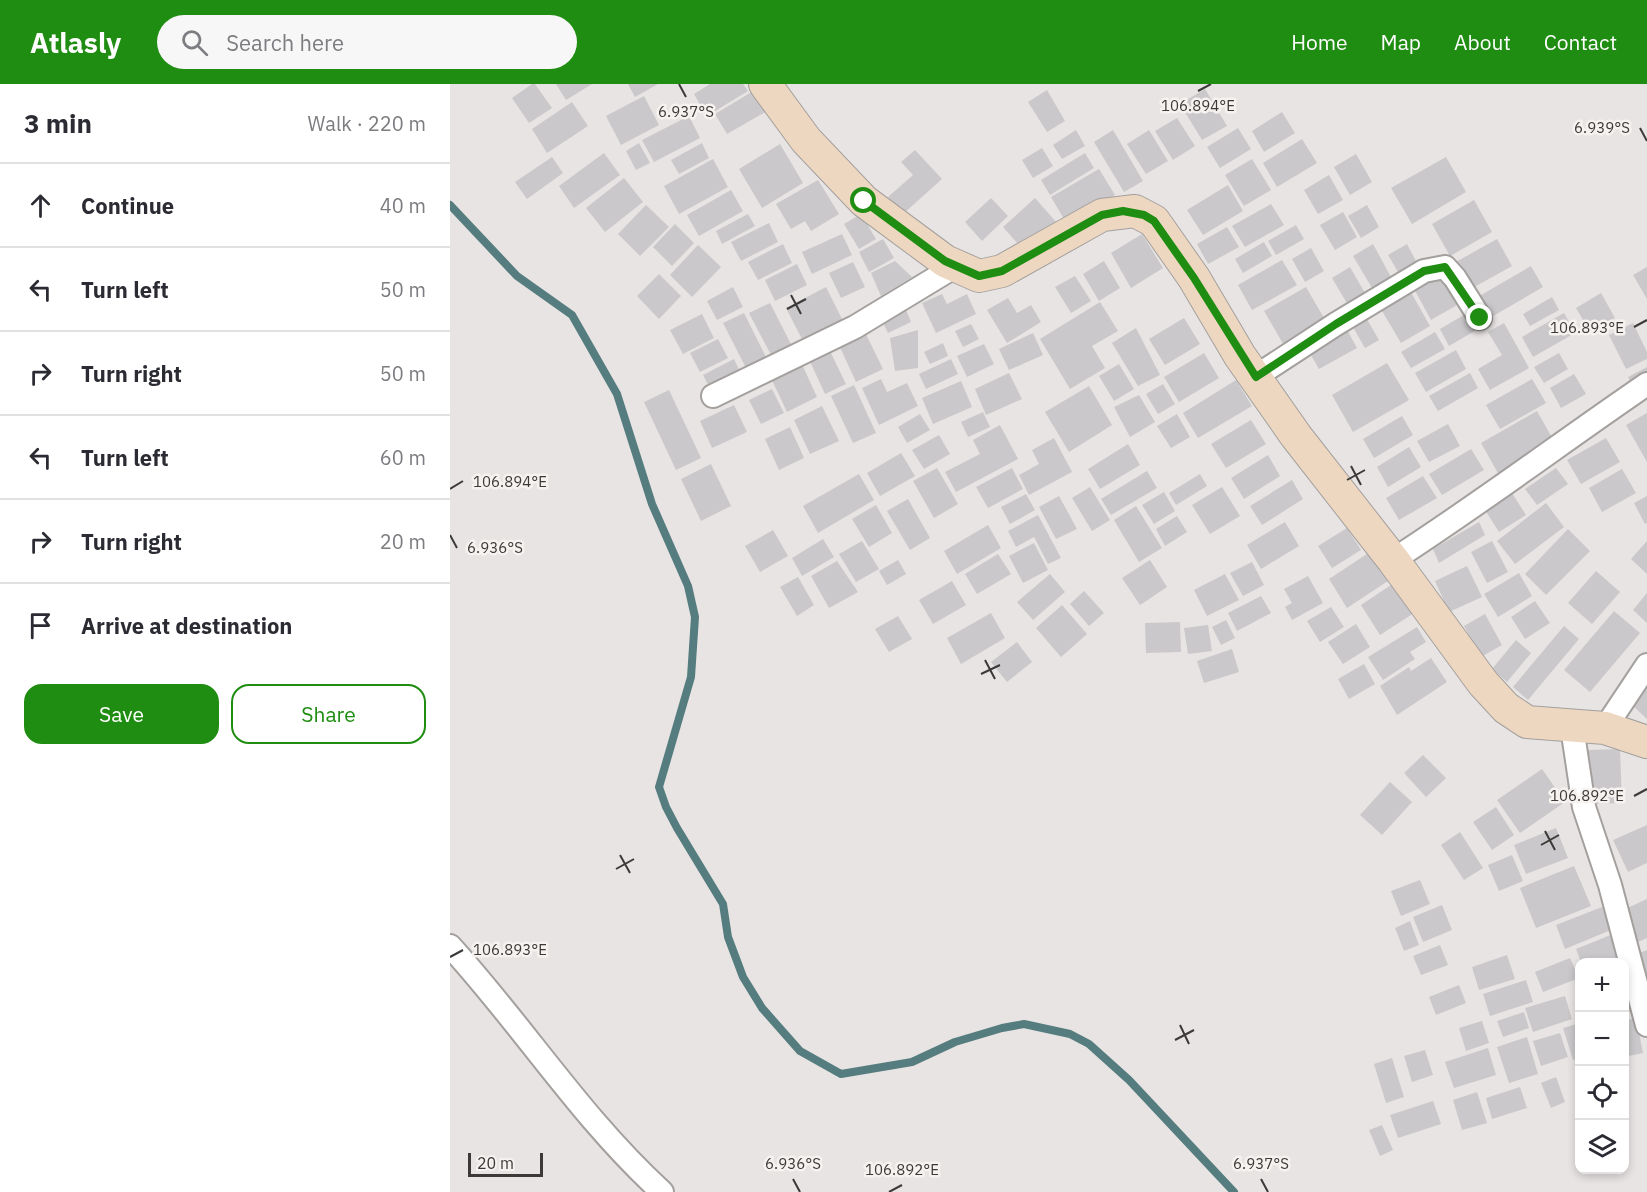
<!DOCTYPE html>
<html lang="en">
<head>
<meta charset="utf-8">
<style>
	body { margin:0; font-family:"IBM Plex Sans",sans-serif; background:#f7f7f7; color:#2b2b33 }
	.controls { position:absolute; right:18px; bottom:18px; display:grid; overflow:hidden; border-radius:12px; box-shadow:0 3px 9px #0003 }
	.controls button { width:54px; height:54px; display:grid; place-items:center; padding:0; border:0; border-bottom:2px solid #e1e1e2; background:#fff; color:#2b2b33; font:30px sans-serif }
	.scale { position:absolute; left:18px; bottom:15px; width:75px; box-sizing:border-box; padding-left:6px; border:3px solid #3b3a39; border-top:0; font-size:16px; line-height:21px; white-space:nowrap; color:#3b3a39; -webkit-text-stroke:4px #f5f2f0; paint-order:stroke }
	.stop { position:absolute; width:18px; height:18px; margin:-14px; border:4px solid #1f8d11; border-radius:50%; background:#fff }
	.stop.end { background:#1f8d11; border-color:#fff; box-shadow:0 2px 6px #0008 }
	.list { margin:0; padding:0; list-style:none }
	h2 { display:flex; justify-content:space-between; align-items:center; height:78px; margin:0; padding:0 24px; font-size:26px }
	h2 small { font-size:20px; font-weight:400; color:#7c7c81 }
	.list li { display:grid; grid-template-columns:39px 1fr auto; gap:18px; align-items:center; box-sizing:border-box; height:84px; padding:0 24px; border-top:2px solid #e1e1e2 }
	.list b { display:block; font-size:22px; white-space:nowrap }
	.list em { font-size:20px; font-style:normal; color:#7c7c81 }
	.actions { display:flex; gap:12px; padding:18px 24px }
	.actions a { flex:1; padding:14px 0; border:2px solid #1f8d11; border-radius:18px; text-align:center; font-size:21px; color:#1f8d11 }
	.actions .main { background:#1f8d11; color:#fff }
	.icon { flex:none; width:33px; height:33px; fill:none; stroke:currentColor; stroke-width:2; stroke-linecap:round; stroke-linejoin:round }
	.map { position:relative; flex:none; width:1197px; height:1108px; overflow:hidden }
	header { display:flex; align-items:center; gap:36px; box-sizing:border-box; height:84px; padding:0 30px; background:#1f8d11; color:#fff }
	header strong { font-size:28px }
	nav { display:flex; gap:33px; margin-inline-start:auto; font-size:21px }
	.search { width:420px; height:54px; background:#f7f7f7; display:flex; align-items:center; gap:15px; box-sizing:border-box; padding:0 21px; border-radius:33px; color:#7c7c81; font-size:22px }
	main { display:flex }
	aside { flex:1; background:#fff }
	.map>svg:first-child { display:block }
</style>
</head>
<body>
<header>
<strong>Atlasly</strong>
<div class="search"><svg class="icon" aria-label="search" viewBox="0 0 24 24"><circle cx="10" cy="10" r="6"/><path d="M15 15l6 6"/></svg>Search here</div>
<nav><a>Home</a><a>Map</a><a>About</a><a>Contact</a></nav>
</header>
<main>
<aside>
<h2>3 min<small>Walk · 220 m</small></h2>
<ul class="list">
<li><svg class="icon" aria-label="ahead" viewBox="0 0 24 24"><path d="M12 20V5M6 11l6-6 6 6"/></svg><div><b>Continue</b></div><em>40 m</em></li>
<li><svg class="icon" aria-label="left" viewBox="0 0 24 24"><path d="M17 20v-9H6M10 6l-5 5 5 5"/></svg><div><b>Turn left</b></div><em>50 m</em></li>
<li><svg class="icon" aria-label="right" viewBox="0 0 24 24"><path d="M7 20v-9h11M14 6l5 5-5 5"/></svg><div><b>Turn right</b></div><em>50 m</em></li>
<li><svg class="icon" aria-label="left" viewBox="0 0 24 24"><path d="M17 20v-9H6M10 6l-5 5 5 5"/></svg><div><b>Turn left</b></div><em>60 m</em></li>
<li><svg class="icon" aria-label="right" viewBox="0 0 24 24"><path d="M7 20v-9h11M14 6l5 5-5 5"/></svg><div><b>Turn right</b></div><em>20 m</em></li>
<li><svg class="icon" aria-label="arrive" viewBox="0 0 24 24"><path d="M6 21V4h12l-3 4 3 4H6"/></svg><div><b>Arrive at destination</b></div></li>
</ul>
<div class="actions"><a class="main">Save</a><a>Share</a></div>
</aside>
<div class="map">
<svg width="1197" height="1108" viewBox="0 0 1197 1108">
	<rect width="100%" height="100%" fill="#e8e4e3"/>
	<g fill="none" stroke-linecap="round" stroke-linejoin="round">
		<!-- stream -->
		<path stroke="#557c7e" stroke-width="8" d="M0,121l67,71 55,39 45,79 35,110 36,82 7,31 -4,60 -32,110 7,20 11,21 46,76 5,33 15,40 19,31 38,43 41,23 71,-12 43,-20 47,-14 22,-4 46,10 19,10 40,36 105,112"/>
	</g>
	<!-- building -->
	<g fill="#cac8ca">
		<path d="M82,0h3l17,24 -23,15 -17,-25z"/>
		<path d="M106,0h36l-26,16z"/>
		<path d="M178,0h30l-23,13z"/>
		<path d="M260,0h33l5,7 -41,25 -13,-22z"/>
		<path d="M755,5l22,37 -25,14 -22,-36z"/>
		<path d="M305,6l12,21 -40,23 -12,-20z"/>
		<path d="M597,6l18,31 -18,11 -19,-30z"/>
		<path d="M194,12l15,29 -38,20 -15,-29z"/>
		<path d="M122,18l16,24 -41,27 -15,-24z"/>
		<path d="M832,28l13,21 -31,19 -12,-21z"/>
		<path d="M239,32l11,22 -46,24 -12,-22z"/>
		<path d="M727,34l18,28 -22,14 -18,-29z"/>
		<path d="M788,44l13,21 -31,19 -13,-21z"/>
		<path d="M626,46l9,16 -23,13 -9,-14z"/>
		<path d="M663,46l30,51 -19,11 -30,-50z"/>
		<path d="M699,46l19,31 -22,13 -19,-30z"/>
		<path d="M852,55l15,24 -40,24 -14,-24z"/>
		<path d="M189,59l11,20 -14,7 -10,-19z"/>
		<path d="M252,59l7,15 -30,16 -8,-14z"/>
		<path d="M330,60l23,39 -41,25 -23,-39z"/>
		<path d="M592,64l11,18 -20,12 -11,-18z"/>
		<path d="M465,66l27,29 -39,35 -15,-17 25,-22 -12,-13z"/>
		<path d="M154,69l16,22 -46,33 -15,-22z"/>
		<path d="M635,69l9,15 -44,27 -9,-15z"/>
		<path d="M906,70l16,28 -22,13 -16,-28z"/>
		<path d="M102,73l11,16 -36,26 -12,-17z"/>
		<path d="M996,73l20,35 -54,32 -21,-36z"/>
		<path d="M263,75l15,28 -49,27 -15,-28z"/>
		<path d="M802,75l19,31 -27,16 -19,-31z"/>
		<path d="M649,85l16,26 -48,29 -16,-27z"/>
		<path d="M879,91l14,25 -25,14 -14,-24z"/>
		<path d="M174,94l19,24 -38,30 -19,-24z"/>
		<path d="M368,96l21,34 -28,17 -6,-10 -14,8 -15,-25z"/>
		<path d="M778,101l15,26 -40,24 -16,-25z"/>
		<path d="M281,106l12,21 -44,25 -12,-21z"/>
		<path d="M541,114l17,18 -26,25 -17,-19z"/>
		<path d="M585,114l22,25 -32,29 -22,-25z"/>
		<path d="M1024,116l18,32 -42,24 -18,-32z"/>
		<path d="M821,120l13,21 -39,22 -13,-21z"/>
		<path d="M196,121l23,22 -29,29 -22,-22z"/>
		<path d="M917,121l12,22 -18,11 -13,-22z"/>
		<path d="M893,128l14,25 -22,13 -15,-25z"/>
		<path d="M298,130l7,12 -33,18 -6,-13z"/>
		<path d="M411,130l15,25 -17,10 -15,-25z"/>
		<path d="M319,139l9,19 -37,19 -10,-19z"/>
		<path d="M225,140l19,19 -22,23 -19,-19z"/>
		<path d="M846,141l8,14 -28,16 -8,-14z"/>
		<path d="M777,143l12,20 -31,17 -11,-20z"/>
		<path d="M392,150l10,21 -40,19 -10,-22z"/>
		<path d="M692,150l21,34 -32,20 -20,-35z"/>
		<path d="M433,155l11,19 -25,14 -10,-20z"/>
		<path d="M1047,155l15,27 -43,24 -15,-27z"/>
		<path d="M814,158l8,14 -29,17 -8,-14z"/>
		<path d="M333,160l9,19 -34,17 -10,-18z"/>
		<path d="M923,160l18,33 -19,11 -19,-32z"/>
		<path d="M957,160l12,23 -18,10 -13,-22z"/>
		<path d="M248,161l23,22 -29,30 -22,-22z"/>
		<path d="M861,164l13,23 -19,11 -13,-23z"/>
		<path d="M832,176l15,25 -45,25 -14,-25z"/>
		<path d="M445,177l17,16 -31,19 -10,-23z"/>
		<path d="M654,177l16,27 -21,13 -16,-27z"/>
		<path d="M403,178l12,25 -24,11 -12,-25z"/>
		<path d="M347,180l10,21 -32,16 -10,-21z"/>
		<path d="M1081,182l12,21 -55,32 -12,-21z"/>
		<path d="M900,183l16,28 -18,10 -16,-27z"/>
		<path d="M1197,183v32l-14,-24z"/>
		<path d="M988,189l19,32 -26,15 -18,-33z"/>
		<path d="M209,190l22,22 -22,23 -22,-23z"/>
		<path d="M625,192l16,25 -20,12 -16,-26z"/>
		<path d="M283,203l10,20 -26,13 -10,-19z"/>
		<path d="M376,203l18,36 -40,20 -18,-35z"/>
		<path d="M856,203l22,38 -42,24 -22,-38z"/>
		<path d="M958,203l22,39 -29,17 -23,-39z"/>
		<path d="M1151,209l14,25 -25,14 -14,-24z"/>
		<path d="M492,210l5,10 20,-10 9,20 -40,19 -14,-30z"/>
		<path d="M1102,213l7,13 -29,16 -7,-12z"/>
		<path d="M558,214l9,15 14,-8 10,17 -34,21 -20,-33z"/>
		<path d="M650,218l18,29 -26,15 13,22 -35,21 -30,-50z"/>
		<path d="M320,219l21,41 -20,11 -22,-42z"/>
		<path d="M454,221l7,17 -23,11 -8,-16z"/>
		<path d="M1019,228l9,17 -29,17 -9,-17z"/>
		<path d="M294,229l24,48 -20,11 -25,-49z"/>
		<path d="M1114,229l11,20 -42,24 -11,-20z"/>
		<path d="M252,230l12,24 -31,16 -13,-24z"/>
		<path d="M914,230l15,26 -14,8 -15,-26z"/>
		<path d="M734,234l16,26 -35,21 -16,-26z"/>
		<path d="M1054,239l25,45 -39,22 -12,-21 24,-14 -14,-23z"/>
		<path d="M1183,239l14,29v7l-21,10 -17,-34z"/>
		<path d="M521,240l8,15 -16,8 -8,-16z"/>
		<path d="M895,242l12,22 -38,21 -12,-21z"/>
		<path d="M413,244l20,41 -27,13 -19,-41z"/>
		<path d="M686,244l24,47 -22,11 -26,-43z"/>
		<path d="M468,246v38l-23,3 -5,-33z"/>
		<path d="M985,248l10,17 -34,19 -10,-16z"/>
		<path d="M583,249l10,22 -34,15 -10,-21z"/>
		<path d="M268,255l10,19 -28,14 -10,-19z"/>
		<path d="M493,259l5,13 -18,8 -6,-12z"/>
		<path d="M534,260l10,20 -27,13 -10,-21z"/>
		<path d="M377,261l19,39 -21,10 -18,-39z"/>
		<path d="M1006,266l10,19 -40,23 -11,-19z"/>
		<path d="M754,269l15,25 -40,24 -15,-25z"/>
		<path d="M1109,269l9,16 -24,14 -10,-16z"/>
		<path d="M284,275l10,21 -30,16 -11,-21z"/>
		<path d="M501,275l7,15 -32,15 -7,-15z"/>
		<path d="M350,276l17,37 -30,15 -18,-38z"/>
		<path d="M937,279l22,37 -56,32 -21,-37z"/>
		<path d="M669,280l15,25 -20,12 -15,-25z"/>
		<path d="M1197,283v10l-15,8 -4,-8z"/>
		<path d="M559,289l13,26 -36,16 -11,-26z"/>
		<path d="M1020,289l8,15 -40,23 -9,-15z"/>
		<path d="M1124,290l12,20 -25,14 -11,-20z"/>
		<path d="M431,295l6,13 20,-9 11,23 -39,19 -17,-37z"/>
		<path d="M1082,295l14,24 -46,26 -14,-24z"/>
		<path d="M786,296l16,26 -54,32 -15,-25z"/>
		<path d="M511,297l11,26 -39,17 -11,-26z"/>
		<path d="M713,300l12,20 -17,10 -12,-20z"/>
		<path d="M404,301l22,48 -23,10 -22,-47z"/>
		<path d="M639,302l23,39 -43,27 -24,-40z"/>
		<path d="M322,305l12,24 -23,11 -12,-24z"/>
		<path d="M219,306l32,68 -25,12 -32,-68z"/>
		<path d="M689,311l16,27 -25,15 -16,-30z"/>
		<path d="M284,321l13,27 -35,16 -12,-27z"/>
		<path d="M372,322l17,35 -29,13 -16,-34z"/>
		<path d="M1087,327l18,32 -56,32 -18,-32z"/>
		<path d="M533,328l7,15 -22,10 -7,-15z"/>
		<path d="M1197,329v49l-21,-37z"/>
		<path d="M470,330l10,16 -23,13 -9,-16z"/>
		<path d="M727,330l13,23 -19,11 -14,-22z"/>
		<path d="M952,332l11,19 -39,23 -11,-19z"/>
		<path d="M801,336l15,24 -40,24 -15,-24z"/>
		<path d="M998,340l12,22 -31,16 -12,-21z"/>
		<path d="M550,341l18,34 -62,33 -11,-20 35,-18 -7,-14z"/>
		<path d="M340,343l14,31 -25,12 -14,-31z"/>
		<path d="M489,351l11,19 -26,15 -12,-19z"/>
		<path d="M604,354l18,34 -43,23 -10,-20 20,-11 -7,-14z"/>
		<path d="M1156,354l14,24 -39,22 -14,-24z"/>
		<path d="M678,360l12,21 -40,24 -12,-20z"/>
		<path d="M959,363l12,20 -33,20 -11,-20z"/>
		<path d="M1021,365l13,21 -42,25 -13,-21z"/>
		<path d="M451,369l14,23 -35,20 -13,-23z"/>
		<path d="M818,371l12,21 -36,23 -13,-21z"/>
		<path d="M261,380l20,42 -30,15 -20,-42z"/>
		<path d="M487,384l21,36 -24,14 -21,-37z"/>
		<path d="M562,384l11,21 -35,19 -12,-21z"/>
		<path d="M1106,384l12,16 -31,21 -12,-16z"/>
		<path d="M1172,385l14,24 -34,19 -13,-24z"/>
		<path d="M697,387l10,17 -46,27 -10,-16z"/>
		<path d="M409,390l15,26 -56,33 -15,-27z"/>
		<path d="M750,390l7,12 -31,19 -7,-12z"/>
		<path d="M973,392l14,22 -38,22 -13,-22z"/>
		<path d="M842,396l11,19 -41,26 -12,-19z"/>
		<path d="M640,403l20,33 -18,11 -20,-33z"/>
		<path d="M772,403l18,29 -30,18 -18,-29z"/>
		<path d="M714,408l11,19 -21,13 -12,-19z"/>
		<path d="M1062,409l14,22 -27,17 -14,-22z"/>
		<path d="M576,410l9,16 -25,14 -9,-17z"/>
		<path d="M609,412l18,33 -21,10 -17,-32z"/>
		<path d="M1197,412v27l-2,1 -11,-21z"/>
		<path d="M458,415l22,39 -20,12 -23,-39z"/>
		<path d="M1096,419l18,24 -49,37 -18,-23z"/>
		<path d="M426,421l16,28 -23,14 -17,-28z"/>
		<path d="M686,422l26,42 -23,14 -25,-42z"/>
		<path d="M588,431l23,43 -13,6 -14,-27 -18,10 -8,-16z"/>
		<path d="M727,432l10,16 -22,14 -9,-17z"/>
		<path d="M835,438l14,24 -38,23 -14,-24z"/>
		<path d="M1029,438l6,13 -46,28 -6,-14z"/>
		<path d="M538,441l13,23 -44,26 -13,-23z"/>
		<path d="M897,444l14,22 -29,18 -14,-22z"/>
		<path d="M1118,445l22,22 -44,44 -21,-21z"/>
		<path d="M323,446l15,26 -28,16 -15,-26z"/>
		<path d="M373,455l11,18 -32,19 -10,-18z"/>
		<path d="M412,457l17,28 -23,13 -17,-28z"/>
		<path d="M1042,457l16,31 -21,11 -16,-31z"/>
		<path d="M1197,457v33l-16,-15z"/>
		<path d="M584,459l14,27 -25,13 -14,-27z"/>
		<path d="M920,468l18,29 -41,27 -18,-29z"/>
		<path d="M548,470l13,20 -34,20 -12,-20z"/>
		<path d="M448,476l8,14 -19,11 -8,-14z"/>
		<path d="M700,476l17,27 -27,18 -18,-27z"/>
		<path d="M387,477l21,31 -29,16 -18,-32z"/>
		<path d="M802,478l12,23 -21,11 -13,-23z"/>
		<path d="M1017,482l15,31 -33,15 -14,-31z"/>
		<path d="M1146,487l24,21 -28,32 -24,-21z"/>
		<path d="M1069,489l13,23 -34,21 -14,-23z"/>
		<path d="M600,490l15,18 -32,28 -16,-18z"/>
		<path d="M775,490l14,26 -32,16 -13,-26z"/>
		<path d="M858,492l15,27 -31,17 -7,-13 7,-4 -8,-14z"/>
		<path d="M348,493l16,28 -17,11 -17,-29z"/>
		<path d="M502,497l14,24 -33,19 -14,-24z"/>
		<path d="M944,499l20,30 -34,22 -19,-30z"/>
		<path d="M634,507l20,22 -15,13 -19,-22z"/>
		<path d="M1197,509v30l-14,-13z"/>
		<path d="M811,512l10,17 -34,18 -9,-18z"/>
		<path d="M1085,517l15,22 -25,16 -14,-22z"/>
		<path d="M612,521l25,29 -26,23 -25,-29z"/>
		<path d="M881,523l13,20 -24,15 -13,-21z"/>
		<path d="M1164,527l26,22 -50,59 -26,-22z"/>
		<path d="M541,529l14,25 -44,26 -14,-26z"/>
		<path d="M1035,530l17,31 -21,12 -17,-31z"/>
		<path d="M448,532l14,23 -23,13 -14,-23z"/>
		<path d="M776,536l9,18 -14,7 -9,-18z"/>
		<path d="M730,538l1,30 -35,1 -1,-30z"/>
		<path d="M906,540l14,23 -27,17 -15,-22z"/>
		<path d="M758,541l4,26 -24,3 -4,-26z"/>
		<path d="M1114,542l15,13 -51,61 -15,-13z"/>
		<path d="M967,543l9,15 -16,10 5,7 -32,21 -15,-23z"/>
		<path d="M1066,556l15,13 -24,29 -15,-13z"/>
		<path d="M567,558l15,20 -25,20 -16,-20z"/>
		<path d="M782,565l7,23 -35,11 -7,-22z"/>
		<path d="M981,574l16,24 -50,33 -17,-29 29,-19 2,4z"/>
		<path d="M914,580l11,20 -26,15 -11,-20z"/>
		<path d="M1197,605v30l-15,-14z"/>
		<path d="M1170,665l2,54 -33,1 -2,-54z"/>
		<path d="M973,671l23,23 -20,19 -22,-24z"/>
		<path d="M1092,685l23,33 -45,31 -23,-33z"/>
		<path d="M940,698l22,20 -30,33 -22,-20z"/>
		<path d="M1046,723l18,28 -22,15 -19,-28z"/>
		<path d="M1197,741v38l-19,9 -15,-32z"/>
		<path d="M1106,744l12,30 -42,16 -12,-29z"/>
		<path d="M1010,748l23,36 -19,12 -23,-35z"/>
		<path d="M1062,771l11,26 -24,10 -11,-26z"/>
		<path d="M1124,782l17,40 -55,22 -16,-40z"/>
		<path d="M970,796l10,24 -29,12 -10,-25z"/>
		<path d="M1197,815v39l-9,4 -15,-32z"/>
		<path d="M992,821l10,25 -29,12 -10,-25z"/>
		<path d="M1152,823l9,23 -46,19 -9,-24z"/>
		<path d="M960,837l9,24 -15,6 -9,-23z"/>
		<path d="M1163,850l9,22 -15,6h-26l-5,-13z"/>
		<path d="M990,861l8,20 -27,10 -8,-19z"/>
		<path d="M1197,866v26l-10,-22z"/>
		<path d="M1057,871l8,24 -36,11 -7,-23z"/>
		<path d="M1120,874l9,20 -36,14 -8,-20z"/>
		<path d="M1076,896l7,22 -43,14 -7,-22z"/>
		<path d="M1009,901l7,18 -30,12 -7,-18z"/>
		<path d="M1174,908l8,19 -8,3z"/>
		<path d="M1115,912l7,23 -39,13 -8,-24z"/>
		<path d="M1074,928l5,16 -26,9 -6,-16z"/>
		<path d="M1186,934l7,35 -19,4v-36z"/>
		<path d="M1032,937l7,22 -23,8 -7,-23z"/>
		<path d="M1130,939v35l-7,2 -10,-32z"/>
		<path d="M1110,949l8,24 -27,9 -8,-25z"/>
		<path d="M1077,953l11,37 -29,9 -12,-36z"/>
		<path d="M1038,964l8,27 -42,13 -9,-26z"/>
		<path d="M975,966l8,25 -21,7 -8,-26z"/>
		<path d="M942,974l12,39 -18,6 -12,-39z"/>
		<path d="M1106,993l9,25 -14,6 -10,-25z"/>
		<path d="M1070,1003l7,21 -35,11 -6,-21z"/>
		<path d="M1027,1008l10,31 -25,7 -9,-30z"/>
		<path d="M983,1017l8,23 -43,14 -8,-23z"/>
		<path d="M932,1041l11,25 -13,6 -11,-26z"/>
	</g>
	<g fill="none" stroke-linecap="round" stroke-linejoin="round">
		<defs>
			<g id="street">
				<path d="M805,293l81,-53 88,-53 21,-4 10,11 25,40"/>
				<path d="M263,312l142,-69 99,-60"/>
				<path d="M943,476c87,-56 169,-118 254,-176"/>
				<path d="M1122,643l12,80 26,78 37,140"/>
				<path d="M1155,644l42,-63"/>
				<path d="M0,862c74,81 130,171 212,246"/>
			</g>
			<path id="secondary" d="M315,0l41,56 58,61 81,60 34,15 23,-5 100,-56 33,-4 19,10 40,57 46,78 56,80 97,124 90,123 23,25 21,14 78,6 42,14"/>
		</defs>
		<!-- street casing -->
		<use href="#street" stroke="#a3a09e" stroke-width="26"/>
		<!-- secondary casing -->
		<use href="#secondary" stroke="#a3a09e" stroke-width="34"/>
		<!-- street -->
		<use href="#street" stroke="#fff" stroke-width="22"/>
		<!-- secondary -->
		<use href="#secondary" stroke="#edd7c0" stroke-width="32"/>
	</g>
	<g fill="none" stroke-linecap="round" stroke-linejoin="round">
		<!-- route -->
		<path stroke="#1f8d11" stroke-width="8" d="M414,117l81,60 34,15 23,-5 100,-56 21,-4 21,4 10,6 40,57 62,99 80,-53 88,-53 21,-4 35,51"/>
	</g>
	<!-- ticks -->
	<path fill="none" stroke="#3b3a39" stroke-width="2" d="M229,0l7,13M748,7l13,-7M1190,44l7,13M341,211l10,19M337,225l19,-10M1184,243l13,-7M901,382l10,19M897,396l18,-10M0,405l13,-8M0,451l7,13M535,576l10,19M531,590l19,-9M1184,712l13,-7M1095,747l10,19M1091,761l18,-10M170,771l10,18M166,785l18,-10M0,873l13,-7M730,941l9,19M725,956l19,-10M343,1095l7,13M811,1095l7,13M439,1108l13,-7"/>
	<g font-size="15" text-anchor="middle" fill="#3b3a39" stroke="#f5f2f0" stroke-width="5" stroke-linejoin="round" paint-order="stroke">
		<text x="748" y="27">106.894°E</text>
		<text x="236" y="33">6.937°S</text>
		<text x="1152" y="49">6.939°S</text>
		<text x="1137" y="249">106.893°E</text>
		<text x="60" y="403">106.894°E</text>
		<text x="45" y="469">6.936°S</text>
		<text x="1137" y="717">106.892°E</text>
		<text x="60" y="871">106.893°E</text>
		<text x="343" y="1085">6.936°S</text>
		<text x="811" y="1085">6.937°S</text>
		<text x="452" y="1091">106.892°E</text>
	</g>
</svg>
<div class="controls">
<button>+</button>
<button>−</button>
<button><svg class="icon" aria-label="locate" viewBox="0 0 24 24"><circle cx="12" cy="12" r="6"/><path d="M12 2v4M12 18v4M2 12h4M18 12h4"/></svg></button>
<button><svg class="icon" aria-label="layers" viewBox="0 0 24 24"><path d="M12 4l9 5-9 5-9-5zM3 14l9 5 9-5"/></svg></button>
</div>
<div class="scale">20 m</div>
<div class="stop" style="left:414px;top:117px"></div>
<div class="stop end" style="left:1030px;top:234px"></div>
</div>
</main>
</body>
</html>
